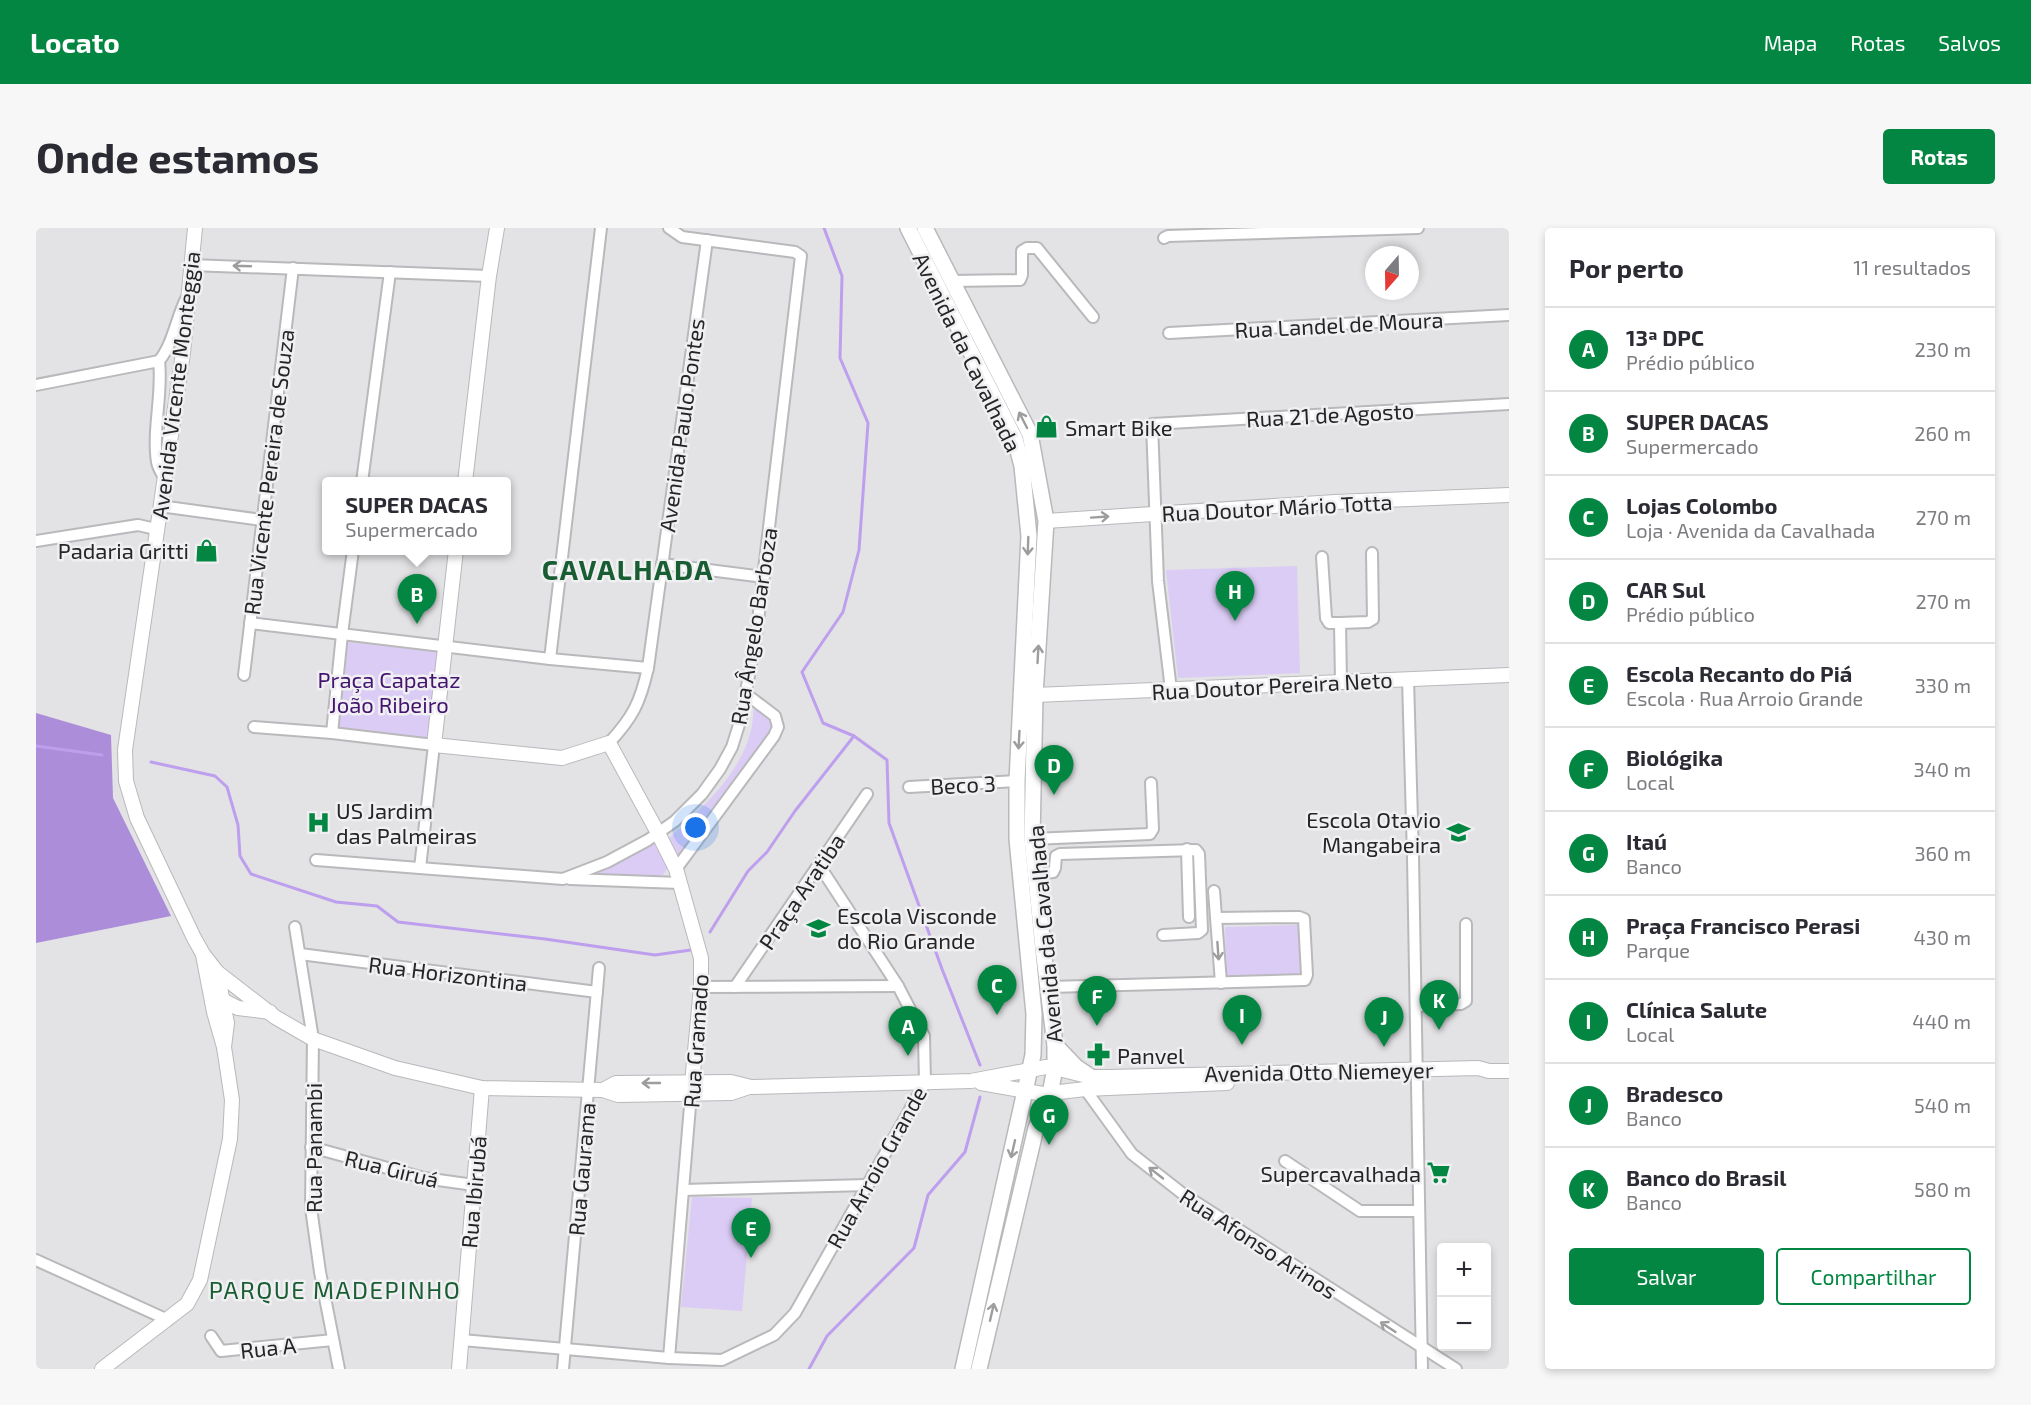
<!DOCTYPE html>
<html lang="pt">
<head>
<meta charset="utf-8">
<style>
	body { margin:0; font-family:"Exo 2",sans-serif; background:#f7f7f7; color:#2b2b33 }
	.controls { position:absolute; right:18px; bottom:18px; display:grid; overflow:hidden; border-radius:6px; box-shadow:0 3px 9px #0003 }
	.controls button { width:54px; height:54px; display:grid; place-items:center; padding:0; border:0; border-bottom:2px solid #e1e1e2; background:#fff; color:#2b2b33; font:30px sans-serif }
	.compass { position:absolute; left:1329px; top:18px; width:54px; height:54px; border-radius:50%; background:#fff; box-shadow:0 3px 9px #0003; rotate:200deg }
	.you { position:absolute; left:660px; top:600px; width:21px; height:21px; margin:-15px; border:4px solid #fff; border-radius:50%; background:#1a73e8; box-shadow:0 0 0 9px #1a73e833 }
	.badge { display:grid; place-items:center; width:39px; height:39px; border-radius:50%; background:#038641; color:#fff; font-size:20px; font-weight:700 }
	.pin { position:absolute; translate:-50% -50px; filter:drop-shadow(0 2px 3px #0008) }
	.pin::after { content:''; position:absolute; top:32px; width:21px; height:18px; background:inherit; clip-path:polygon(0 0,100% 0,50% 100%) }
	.popup { position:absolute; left:286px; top:249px; width:189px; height:78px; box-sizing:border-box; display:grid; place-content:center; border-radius:6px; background:#fff; filter:drop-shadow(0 2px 4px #0005); font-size:20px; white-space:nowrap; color:#7c7c81 }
	.popup b { font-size:22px; color:#2b2b33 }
	.popup::after { content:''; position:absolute; left:50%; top:100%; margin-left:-12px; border:12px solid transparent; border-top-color:#fff }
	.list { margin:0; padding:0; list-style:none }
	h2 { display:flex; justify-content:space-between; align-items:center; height:78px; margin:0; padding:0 24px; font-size:26px }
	h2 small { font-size:20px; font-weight:400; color:#7c7c81 }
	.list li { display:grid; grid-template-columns:39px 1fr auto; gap:18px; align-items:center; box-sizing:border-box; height:84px; padding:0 24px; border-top:2px solid #e1e1e2 }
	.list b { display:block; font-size:22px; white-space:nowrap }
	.list p { margin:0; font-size:20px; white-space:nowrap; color:#7c7c81 }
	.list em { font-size:20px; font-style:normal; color:#7c7c81 }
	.actions { display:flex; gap:12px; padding:18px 24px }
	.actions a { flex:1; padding:14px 0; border:2px solid #038641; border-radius:6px; text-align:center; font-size:21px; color:#038641 }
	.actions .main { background:#038641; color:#fff }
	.map { position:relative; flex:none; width:1473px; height:1141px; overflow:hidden; border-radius:6px }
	header { display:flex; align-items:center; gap:36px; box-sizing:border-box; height:84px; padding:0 30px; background:#038641; color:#fff }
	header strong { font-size:28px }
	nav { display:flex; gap:33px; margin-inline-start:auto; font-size:21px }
	.intro { display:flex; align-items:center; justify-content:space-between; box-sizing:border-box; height:144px; padding:0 36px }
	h1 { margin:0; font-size:42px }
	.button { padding:15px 27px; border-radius:6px; background:#038641; color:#fff; font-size:21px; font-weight:700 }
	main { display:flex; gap:36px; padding:0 36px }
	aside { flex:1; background:#fff; border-radius:6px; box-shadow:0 3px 9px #0003 }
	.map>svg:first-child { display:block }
</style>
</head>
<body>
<header>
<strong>Locato</strong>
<nav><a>Mapa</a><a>Rotas</a><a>Salvos</a></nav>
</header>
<div class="intro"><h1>Onde estamos</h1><a class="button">Rotas</a></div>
<main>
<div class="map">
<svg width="1473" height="1141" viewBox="0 0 1473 1141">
	<rect width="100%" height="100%" fill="#e3e2e5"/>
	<!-- green -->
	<g fill="#dbccf5">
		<path d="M1261,338l3,107 -122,5 -12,-108z"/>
		<path d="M312,414l92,10 -10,89 -91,-10z"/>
		<path d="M718,478l16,10 4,9 -4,8 -92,125 -9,-20c31,-27 70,-63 81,-104 3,-9 3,-19 4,-28z"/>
		<path d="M619,615l13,25 -6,8 -66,-2z"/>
		<path d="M1263,697l1,51 -73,2 -2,-51z"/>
		<path d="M656,969l60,1 -10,113 -61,-4z"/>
	</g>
	<!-- forest -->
	<path fill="#ab8dda" d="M0,485l75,22 2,63 58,118 -135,27z"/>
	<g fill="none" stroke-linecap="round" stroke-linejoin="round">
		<!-- stream -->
		<g stroke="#bd9fee" stroke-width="3">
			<path d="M788,0l18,48 -2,82 28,65 -9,127 -16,62 -41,60 21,51 31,13 33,24 2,63 53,146 38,96"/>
			<path d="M0,518l66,9"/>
			<path d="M115,534l64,14 12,11 11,38 2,31 11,18 85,28 41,4 21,16 147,17 110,16 36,-5"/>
			<path d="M674,704l38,-61 19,-19 28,-41 59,-75"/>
			<path d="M773,1141l18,-33 87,-88 14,-53 37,-43 15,-55"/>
		</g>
		<defs>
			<g id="street">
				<path d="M1128,10l4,-2 250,-8"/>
				<path d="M155,37l298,11"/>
				<path d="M916,53l68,-1 2,-5v-24l5,-3h10l56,69"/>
				<path d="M1133,105l340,-18"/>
				<path d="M0,157l123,-24"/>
				<path d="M129,251c-3,-5 -7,-11 -8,-17 -5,-32 6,-69 2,-101 14,-17 17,-42 27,-62"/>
				<path d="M326,254l28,-210"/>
				<path d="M124,278l102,14"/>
				<path d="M0,313l102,-16 18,4"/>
				<path d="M1286,329l4,61 3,5h11"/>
				<path d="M626,336l102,13"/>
				<path d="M214,395l300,36 98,9"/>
				<path d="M514,431l51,-431"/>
				<path d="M208,447l49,-407"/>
				<path d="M1372,451l5,178 9,512"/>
				<path d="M1305,454l-1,-59 28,-1 5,-3 -1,-66"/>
				<path d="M1135,462l-13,-109 -6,-157 357,-20"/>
				<path d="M218,499l78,6 102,12 -14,123"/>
				<path d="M296,505l10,-99 11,-84"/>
				<path d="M573,515c24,-26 31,-40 39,-75l59,-428"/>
				<path d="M873,559l108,-6"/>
				<path d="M996,611l118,-5 3,-5 -2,-46"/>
				<path d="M1151,621l2,68"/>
				<path d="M280,632l247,19 44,-17 41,-22 27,-19 27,-27 18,-25 12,-22 10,-32 15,-86 44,-373 -6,-4 -113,-15 -13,-9"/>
				<path d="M640,641l98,-133 4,-9 -3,-11 -29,-22"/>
				<path d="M1000,646l17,-2 2,-4 1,-12 4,-2 136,-4 3,4 3,76 -4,3 -35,2"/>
				<path d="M534,651l110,4"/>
				<path d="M1178,663l7,92"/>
				<path d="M259,699l18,112 -2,169 9,64 19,97"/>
				<path d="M264,726l297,38"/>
				<path d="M665,759l197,-1"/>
				<path d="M699,759l132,-193"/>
				<path d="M1013,759l256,-7 2,-5 -3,-56 -5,-2 -83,1"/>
				<path d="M1380,778l45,-2 5,-3v-77"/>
				<path d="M1049,861l47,65 51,40 273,175"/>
				<path d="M275,919l113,31 50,7"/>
				<path d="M1249,933l75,50h59"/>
				<path d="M647,962l185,-5"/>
				<path d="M0,1032l132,60"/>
				<path d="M175,1108l10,15 112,-11"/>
				<path d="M426,1112l207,18 53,2 52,-25 21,-22 130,-230 -1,-47 -26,-50 -79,-121"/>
				<path d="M633,1130l22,-264"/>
				<path d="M527,1141l36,-401"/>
			</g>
			<g id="secondary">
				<path d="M159,0l-12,125 -58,397 1,31 11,37 57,120 9,16 14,18 10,51 -3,24"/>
				<path d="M429,254l24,-206 8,-48"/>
				<path d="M1010,293l289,-19 174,-7"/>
				<path d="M420,322l-22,195 128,13 47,-15 49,90 18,36 25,89v29l-10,107"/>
				<path d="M999,467l474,-20"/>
				<path d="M181,744l58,45 38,22 82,29 87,20 121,2 15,5 113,-2 18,-6"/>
				<path d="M182,770l20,10 32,4"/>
				<path d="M945,855l62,11 42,-5 142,-6"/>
				<path d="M567,862l13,-7 115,-1 20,5 220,-6 75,-14 9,1 36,9h19l368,-9 11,3h20"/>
				<path d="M66,1141l85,-65 13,-24 30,-141 2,-39 -8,-53 -10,-35 -11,-57"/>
				<path d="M423,1141l23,-281"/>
			</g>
			<g id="primary">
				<path d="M872,0l107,211 7,27 7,70 -12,245v58l17,175 -1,41 -70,314"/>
				<path d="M889,0l105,206 16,87 -11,174 -3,144 11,109 12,97v23l-5,26 -14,34 -57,241"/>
				<path d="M1019,817l21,22 15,10"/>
			</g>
		</defs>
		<!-- street casing -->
		<use href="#street" stroke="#b9b8bb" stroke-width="14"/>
		<!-- secondary casing -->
		<use href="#secondary" stroke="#b9b8bb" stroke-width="16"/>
		<!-- primary casing -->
		<use href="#primary" stroke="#b9b8bb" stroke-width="18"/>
		<!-- street -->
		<use href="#street" stroke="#fff" stroke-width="10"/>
		<!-- secondary -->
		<use href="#secondary" stroke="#fff" stroke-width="14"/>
		<!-- primary -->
		<use href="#primary" stroke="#fff" stroke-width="15"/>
	</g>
	<!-- one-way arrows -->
	<defs><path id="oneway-shaft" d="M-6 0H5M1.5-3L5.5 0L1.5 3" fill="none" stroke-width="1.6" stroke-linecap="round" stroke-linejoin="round" transform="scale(1.5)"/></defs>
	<g stroke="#9d9d9d">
		<use href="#oneway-shaft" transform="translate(206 38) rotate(-178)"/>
		<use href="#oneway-shaft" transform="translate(987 192) rotate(-117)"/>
		<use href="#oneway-shaft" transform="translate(1064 289) rotate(-4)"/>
		<use href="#oneway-shaft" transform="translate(992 318) rotate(92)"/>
		<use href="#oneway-shaft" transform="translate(1002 426) rotate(-87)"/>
		<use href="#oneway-shaft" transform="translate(983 512) rotate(93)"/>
		<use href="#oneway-shaft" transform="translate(1182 723) rotate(86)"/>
		<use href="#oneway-shaft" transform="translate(615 855) rotate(180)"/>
		<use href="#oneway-shaft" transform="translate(977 921) rotate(103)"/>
		<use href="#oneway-shaft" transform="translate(1120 945) rotate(-142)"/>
		<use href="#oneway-shaft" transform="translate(956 1084) rotate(-77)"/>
		<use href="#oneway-shaft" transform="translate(1352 1099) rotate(-147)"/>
	</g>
	<!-- icons -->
	<defs>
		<symbol id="shop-bare" viewBox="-9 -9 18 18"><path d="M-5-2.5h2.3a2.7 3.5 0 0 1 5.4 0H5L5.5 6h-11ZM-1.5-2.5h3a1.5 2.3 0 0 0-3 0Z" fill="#038641" stroke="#f0eff2" stroke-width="2.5" paint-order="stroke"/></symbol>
		<symbol id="hospital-bare" viewBox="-9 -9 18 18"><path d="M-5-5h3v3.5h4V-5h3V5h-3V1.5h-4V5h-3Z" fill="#038641" stroke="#f0eff2" stroke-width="2.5" paint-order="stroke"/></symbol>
		<symbol id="school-bare" viewBox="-9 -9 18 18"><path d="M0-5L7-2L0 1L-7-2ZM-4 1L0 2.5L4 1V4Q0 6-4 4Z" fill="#038641" stroke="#f0eff2" stroke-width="2.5" paint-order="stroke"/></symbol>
		<symbol id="pharmacy-bare" viewBox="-9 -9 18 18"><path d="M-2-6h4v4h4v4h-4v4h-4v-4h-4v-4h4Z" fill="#038641" stroke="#f0eff2" stroke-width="2.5" paint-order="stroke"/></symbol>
		<symbol id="supermarket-bare" viewBox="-9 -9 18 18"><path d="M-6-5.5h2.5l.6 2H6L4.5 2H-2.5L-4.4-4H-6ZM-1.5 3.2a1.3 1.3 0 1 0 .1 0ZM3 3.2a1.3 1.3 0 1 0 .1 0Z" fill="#038641" stroke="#f0eff2" stroke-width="2.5" paint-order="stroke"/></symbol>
	</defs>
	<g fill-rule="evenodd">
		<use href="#shop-bare" x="994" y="182" width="33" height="33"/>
		<use href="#shop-bare" x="154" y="306" width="33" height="33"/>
		<use href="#hospital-bare" x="266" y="578" width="33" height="33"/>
		<use href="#school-bare" x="1406" y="588" width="33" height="33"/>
		<use href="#school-bare" x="766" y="684" width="33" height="33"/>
		<use href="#pharmacy-bare" x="1046" y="810" width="33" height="33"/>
		<use href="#supermarket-bare" x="1386" y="928" width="33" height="33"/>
	</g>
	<g text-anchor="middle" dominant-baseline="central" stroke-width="5" stroke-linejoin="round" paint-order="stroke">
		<!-- street labels -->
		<g font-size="22" fill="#262526" stroke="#f0eff2">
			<text transform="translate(1303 96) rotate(-3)">Rua Landel de Moura</text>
			<text transform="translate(932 124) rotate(64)">Avenida da Cavalhada</text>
			<text transform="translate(139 157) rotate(-83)">Avenida Vicente Monteggia</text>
			<text transform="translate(1294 186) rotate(-3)">Rua 21 de Agosto</text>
			<text transform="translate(645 197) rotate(-82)">Avenida Paulo Pontes</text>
			<text transform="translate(232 244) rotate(-83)">Rua Vicente Pereira de Souza</text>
			<text transform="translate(1241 279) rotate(-3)">Rua Doutor Mário Totta</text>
			<text transform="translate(717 398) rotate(-81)">Rua Ângelo Barboza</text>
			<text transform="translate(1236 457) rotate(-3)">Rua Doutor Pereira Neto</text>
			<text transform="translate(927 556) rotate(-3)">Beco 3</text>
			<text transform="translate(765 663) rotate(-56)">Praça Aratiba</text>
			<text transform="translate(1008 706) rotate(-95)">Avenida da Cavalhada</text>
			<text transform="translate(412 745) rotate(7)">Rua Horizontina</text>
			<text transform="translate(659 813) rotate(-86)">Rua Gramado</text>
			<text transform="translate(1283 843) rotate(-1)">Avenida Otto Niemeyer</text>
			<text transform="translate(277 920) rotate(-90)">Rua Panambi</text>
			<text transform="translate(840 939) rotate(-61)">Rua Arroio Grande</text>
			<text transform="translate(356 940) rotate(14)">Rua Giruá</text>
			<text transform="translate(545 941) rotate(-85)">Rua Gaurama</text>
			<text transform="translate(437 964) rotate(-85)">Rua Ibirubá</text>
			<text transform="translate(1223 1015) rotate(33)">Rua Afonso Arinos</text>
			<text transform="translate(232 1119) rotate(-6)">Rua A</text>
		</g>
		<!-- poi labels -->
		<g font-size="22" fill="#262526" stroke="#f0eff2" text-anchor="start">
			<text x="1029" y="199">Smart Bike</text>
			<text x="153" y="322" text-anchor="end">Padaria Gritti</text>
			<text x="300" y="582">US Jardim<tspan x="300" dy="25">das Palmeiras</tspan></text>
			<text x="1405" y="591" text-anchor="end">Escola Otavio<tspan x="1405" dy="25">Mangabeira</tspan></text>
			<text x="801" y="687">Escola Visconde<tspan x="801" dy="25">do Rio Grande</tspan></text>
			<text x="1081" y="827">Panvel</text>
			<text x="1385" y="945" text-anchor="end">Supercavalhada</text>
		</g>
		<!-- park labels -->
		<g font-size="22" fill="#431570" stroke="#f0eff2">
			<text x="353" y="451">Praça Capataz<tspan x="353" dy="25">João Ribeiro</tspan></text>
		</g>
		<!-- neighbourhood labels -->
		<g font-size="24" letter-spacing="1.5" fill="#195e32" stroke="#f0eff2">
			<text x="299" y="1061">PARQUE MADEPINHO</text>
		</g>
		<!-- district labels -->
		<g font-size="28" font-weight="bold" letter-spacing="1.5" fill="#195e32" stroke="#f0eff2">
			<text x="592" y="341">CAVALHADA</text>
		</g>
	</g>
</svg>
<div class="controls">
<button>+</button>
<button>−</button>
</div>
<svg class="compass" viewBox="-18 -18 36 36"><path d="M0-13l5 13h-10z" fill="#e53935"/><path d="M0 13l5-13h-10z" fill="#7c7c81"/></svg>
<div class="you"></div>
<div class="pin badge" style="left:872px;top:828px">A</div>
<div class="pin badge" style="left:381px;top:396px">B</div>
<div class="popup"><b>SUPER DACAS</b>Supermercado</div>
<div class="pin badge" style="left:961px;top:787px">C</div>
<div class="pin badge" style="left:1018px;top:567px">D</div>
<div class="pin badge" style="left:715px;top:1030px">E</div>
<div class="pin badge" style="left:1061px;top:798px">F</div>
<div class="pin badge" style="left:1013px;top:917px">G</div>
<div class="pin badge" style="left:1199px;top:393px">H</div>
<div class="pin badge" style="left:1206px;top:817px">I</div>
<div class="pin badge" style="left:1348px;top:819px">J</div>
<div class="pin badge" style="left:1403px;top:802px">K</div>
</div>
<aside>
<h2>Por perto<small>11 resultados</small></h2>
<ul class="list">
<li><span class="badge">A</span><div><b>13ª DPC</b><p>Prédio público</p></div><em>230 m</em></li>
<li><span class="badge">B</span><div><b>SUPER DACAS</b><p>Supermercado</p></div><em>260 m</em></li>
<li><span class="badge">C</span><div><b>Lojas Colombo</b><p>Loja · Avenida da Cavalhada</p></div><em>270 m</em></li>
<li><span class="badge">D</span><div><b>CAR Sul</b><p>Prédio público</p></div><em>270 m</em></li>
<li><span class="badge">E</span><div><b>Escola Recanto do Piá</b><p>Escola · Rua Arroio Grande</p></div><em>330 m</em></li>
<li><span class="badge">F</span><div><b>Biológika</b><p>Local</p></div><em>340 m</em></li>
<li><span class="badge">G</span><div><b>Itaú</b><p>Banco</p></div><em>360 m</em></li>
<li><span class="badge">H</span><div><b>Praça Francisco Perasi</b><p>Parque</p></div><em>430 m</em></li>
<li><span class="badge">I</span><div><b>Clínica Salute</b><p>Local</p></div><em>440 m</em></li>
<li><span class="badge">J</span><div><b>Bradesco</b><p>Banco</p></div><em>540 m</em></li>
<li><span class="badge">K</span><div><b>Banco do Brasil</b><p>Banco</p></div><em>580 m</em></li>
</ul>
<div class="actions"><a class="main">Salvar</a><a>Compartilhar</a></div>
</aside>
</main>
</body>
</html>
